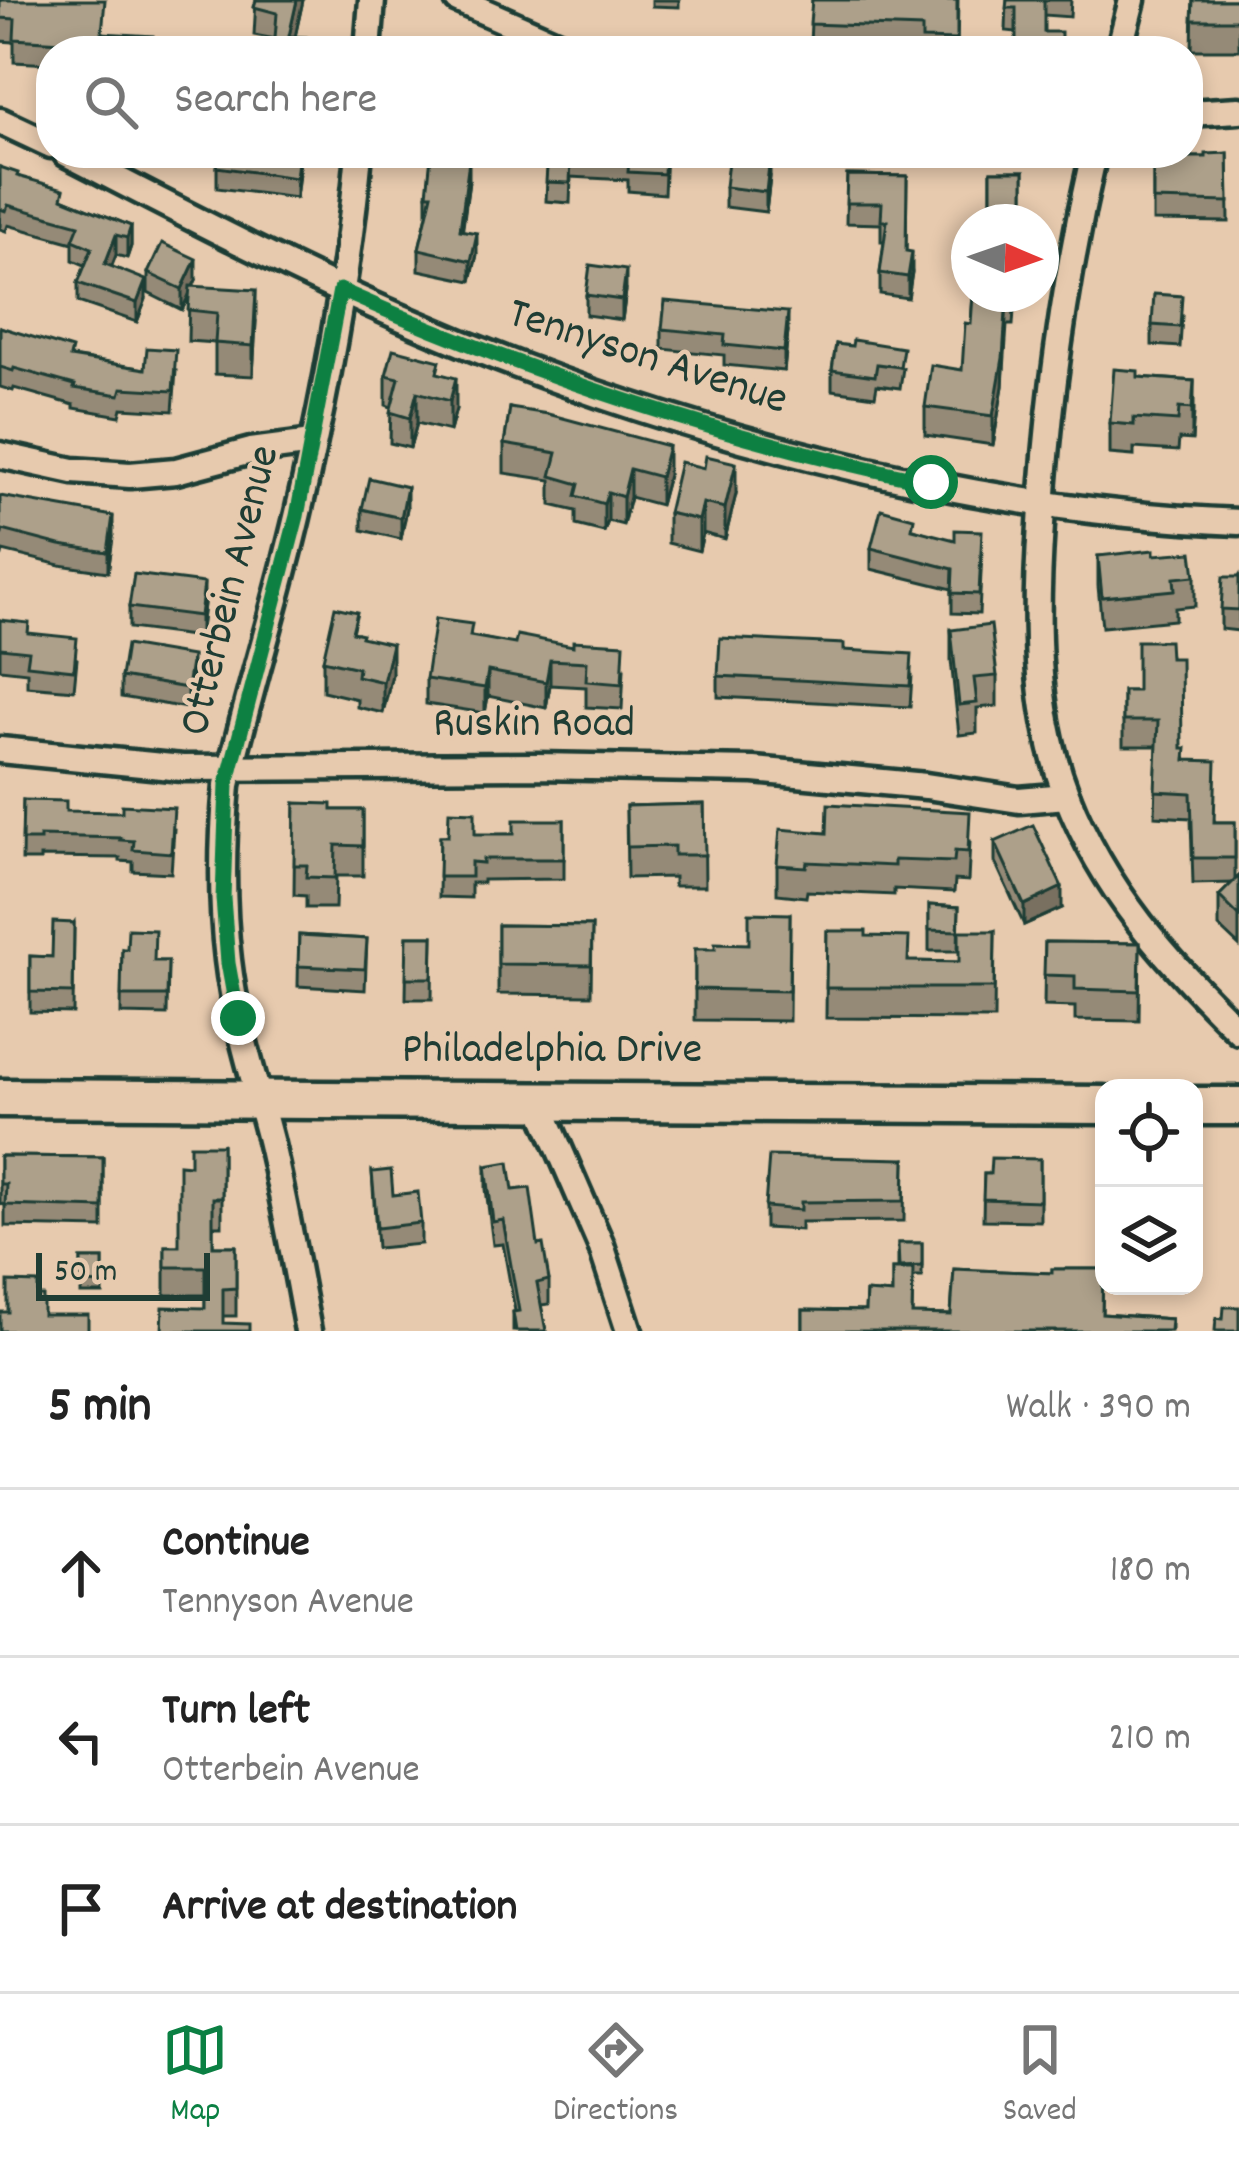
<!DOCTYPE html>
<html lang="en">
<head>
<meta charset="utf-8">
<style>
	body { margin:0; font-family:Dekko,sans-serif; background:#f6f6f6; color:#222 }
	.controls { position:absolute; right:36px; bottom:36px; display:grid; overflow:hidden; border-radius:24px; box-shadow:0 6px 18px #0003 }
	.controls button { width:108px; height:108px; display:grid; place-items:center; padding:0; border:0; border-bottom:3px solid #e0e0e0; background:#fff; color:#222; font:60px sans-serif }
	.compass { position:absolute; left:951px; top:204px; width:108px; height:108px; border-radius:50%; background:#fff; box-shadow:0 6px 18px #0003; rotate:92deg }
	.scale { position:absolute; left:36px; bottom:30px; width:174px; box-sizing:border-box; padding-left:12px; border:6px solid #1f3d34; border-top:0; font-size:33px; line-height:42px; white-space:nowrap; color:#1f3d34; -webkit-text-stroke:9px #e7caae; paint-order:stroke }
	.stop { position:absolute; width:36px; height:36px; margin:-27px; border:9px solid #0b8043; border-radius:50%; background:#fff }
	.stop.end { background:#0b8043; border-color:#fff; box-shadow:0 3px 12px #0008 }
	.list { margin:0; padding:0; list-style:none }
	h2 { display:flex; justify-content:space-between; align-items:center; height:156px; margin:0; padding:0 48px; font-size:51px }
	h2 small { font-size:39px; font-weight:400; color:#767676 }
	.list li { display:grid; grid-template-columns:78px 1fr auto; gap:36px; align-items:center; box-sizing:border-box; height:168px; padding:0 48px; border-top:3px solid #e0e0e0 }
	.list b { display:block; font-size:45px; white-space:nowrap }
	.list p { margin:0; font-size:39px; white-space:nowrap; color:#767676 }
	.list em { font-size:39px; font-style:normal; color:#767676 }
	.icon { flex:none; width:66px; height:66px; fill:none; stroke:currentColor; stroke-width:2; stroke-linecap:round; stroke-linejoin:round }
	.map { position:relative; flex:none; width:1239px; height:1331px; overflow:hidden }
	.search { position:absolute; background:#fff; box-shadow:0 6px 18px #0003; left:36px; right:36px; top:36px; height:132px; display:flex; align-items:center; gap:30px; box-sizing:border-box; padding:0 42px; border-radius:48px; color:#767676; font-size:45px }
	.sheet { height:660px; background:#fff }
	nav { display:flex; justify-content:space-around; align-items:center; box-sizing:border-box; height:168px; border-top:3px solid #e0e0e0; background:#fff; font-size:33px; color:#767676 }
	nav a { display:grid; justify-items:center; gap:6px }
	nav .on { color:#0b8043 }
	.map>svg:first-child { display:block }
</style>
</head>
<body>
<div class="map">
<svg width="1239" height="1331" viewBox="0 0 1239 1331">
	<rect width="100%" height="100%" fill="#e7caae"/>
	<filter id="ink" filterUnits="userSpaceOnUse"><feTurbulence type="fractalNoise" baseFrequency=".00833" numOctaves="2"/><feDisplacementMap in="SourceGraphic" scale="24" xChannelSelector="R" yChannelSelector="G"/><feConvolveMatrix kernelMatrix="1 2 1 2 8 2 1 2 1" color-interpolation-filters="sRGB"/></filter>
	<g filter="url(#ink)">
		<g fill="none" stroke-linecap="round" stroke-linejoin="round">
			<defs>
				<g id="minor">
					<path d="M458,0l116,51"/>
					<path d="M368,51l4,-51"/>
					<path d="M1119,51l13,-51"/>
					<path d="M1188,113l51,-3"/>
					<path d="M0,121l51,24"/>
					<path d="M66,153c111,57 221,115 336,165 254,111 559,193 837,204"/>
					<path d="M1094,153c-28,122 -46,246 -53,372 -6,90 -8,185 26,271 37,95 101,166 172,235"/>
					<path d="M0,455l73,16 57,4 46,-4 75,-20 61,-8"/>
					<path d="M0,750l182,18 355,-2 217,4 172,16 93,14 48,-4"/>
					<path d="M538,1100l63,145 28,86"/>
					<path d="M308,1331c-12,-64 -23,-128 -38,-191 -15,-59 -35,-119 -42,-180 -7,-58 -6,-117 -1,-175 21,-90 49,-179 70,-268 28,-119 51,-242 62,-364"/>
				</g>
				<g id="secondary">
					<path d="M0,1098l1104,7"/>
					<path d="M1194,1106h45"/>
				</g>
			</defs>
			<!-- minor casing -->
			<use href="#minor" stroke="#1f3d34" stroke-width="33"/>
			<!-- secondary casing -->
			<use href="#secondary" stroke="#1f3d34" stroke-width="45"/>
			<!-- minor -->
			<use href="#minor" stroke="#e7caae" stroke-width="24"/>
			<!-- secondary -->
			<use href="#secondary" stroke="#e7caae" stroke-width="36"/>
		</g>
		<!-- wall -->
		<g fill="#958a77" stroke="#1f3d34" stroke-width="3">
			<path d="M0,0l104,33 49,18h-102v13l-37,-2v-20l-14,-1z"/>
			<path d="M256,0h47l-8,36 11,15 -31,-12 -21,-4z"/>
			<path d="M652,0h27v7l-27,-1z"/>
			<path d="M812,0h146l-1,51h-35v-2l-112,-5z"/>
			<path d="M1007,0h64l-1,17 -26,-2 -28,17 -10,-1z"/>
			<path d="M1193,0h46v50h-47z"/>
			<path d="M548,153h118l-2,41 -36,-3v-11l-57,-3 -1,26 -24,-2z"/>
			<path d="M1228,153l1,69 -76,-1v-64h53z"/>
			<path d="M0,167l64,32 67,27v20l-4,12 -11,-3 -5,12 35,32 -9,23 -59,-20v-19l7,-18 -12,-5v-17l-65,-18 -2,6 -6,-2z"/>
			<path d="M217,167l82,5 -3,26 -79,-10z"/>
			<path d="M991,171h33v51h-51l18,-5z"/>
			<path d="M847,175l60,1 -1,75 6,21 -4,26 -28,-4v-21l4,-32h-3v-17l-35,-1z"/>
			<path d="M770,177l-4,35 -41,-5v-20z"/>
			<path d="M469,181l-7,49 15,24 -6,27 -52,-11v-21l8,-35v-20z"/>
			<path d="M148,273l48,7 -3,6 63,35 -3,55 -38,-2v-31l-27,-2 1,-45 -7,14 -34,-17z"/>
			<path d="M626,291l-4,29 -36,-5v-20z"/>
			<path d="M973,294h42l-2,31h-6l-4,61 -10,59 -68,-10v-28l37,-37 9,-46z"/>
			<path d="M1182,316l-2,31 -28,-2v-20z"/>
			<path d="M0,327l72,30 73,12 31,2 -3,40 -51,-3 -2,8 -46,-8v-3l-60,-17 -1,3 -13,-4z"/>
			<path d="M662,329l126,3 -4,39 -60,-6v-10l-62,-6z"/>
			<path d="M836,344l67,24 -3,20 -23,-3 -2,11 -43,-6v-20z"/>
			<path d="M440,374l16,35 -6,22 -33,-8 -7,25 -20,-5 1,-36 -5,-2v-30z"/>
			<path d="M1138,377l56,4 -2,59 -13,-1 -1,12 -44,-3v8l-24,-2v-31z"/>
			<path d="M510,408l158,67 -8,30 -30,-8 -7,28 -15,-4 -4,11 -28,-7v-14l-25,-6v-25l-47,-7v-29z"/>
			<path d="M736,494l-11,45 -22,-6 -4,18 -31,-8v-30z"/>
			<path d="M0,496l113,41 -5,35 -48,-7 -57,-14 -1,4 -2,-1z"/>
			<path d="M407,508l-6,31 -39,-9v-21z"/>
			<path d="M914,529l68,23 -3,62 -27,-1v-24l-81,-20v-21z"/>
			<path d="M1154,555l41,21v30l-20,2v12l-73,7 -4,-41v-30z"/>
			<path d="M1239,577v54l-18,-2v-20z"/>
			<path d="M204,604l-4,33 -71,-9v-21z"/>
			<path d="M0,620l77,39 -3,31 -47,-4v-14l-27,-3z"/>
			<path d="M951,630l46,46v30l-20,2v25l-18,2 -8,-75z"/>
			<path d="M357,633l35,41 -9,39 -26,-6v-8l-34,-8v-31z"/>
			<path d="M472,636l152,33 -2,40 -36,-2v-20l-36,-2 -4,23 -58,-12 -3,17 -59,-9v-25z"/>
			<path d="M844,650l68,25 -2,32 -192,-10v-21z"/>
			<path d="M1170,658l12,90 4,12 29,62h20v58l4,-4v70l-20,-19v-31l13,-13 -39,1 -2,-66 -36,-2 2,-70h-34v-55h14z"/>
			<path d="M192,676l-5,32 -66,-11v-20z"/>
			<path d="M23,800l43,11 108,18 -3,44 -38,-2v-9l-13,-1v-3l-80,-1v3h-18z"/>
			<path d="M295,803l37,7h31v66h-27l-1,32h-29v-12l-12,-1z"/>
			<path d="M704,804l1,82h-31v-9l-47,1 -1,-72z"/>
			<path d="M564,820v59l-81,1v3h-12v15l-32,-1 1,-61 74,-2z"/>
			<path d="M827,833l143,8 -2,40 -13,-1 -1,12 -60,-3v6l-87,-4 -1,6 -29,-3v-29z"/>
			<path d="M995,842l67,66 -38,17 -29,-63z"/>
			<path d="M929,905l30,2 -1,44h-29z"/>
			<path d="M790,914l-1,107 -94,-1v-71h20l34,-5z"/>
			<path d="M74,923l-1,90 -43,-1v-56l22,1z"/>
			<path d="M498,925l94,1 -1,69 -93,-1z"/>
			<path d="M827,931l39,5 43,25 50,1 36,-31 -1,88 -168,-1z"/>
			<path d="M299,935l68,4 -2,51 -67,-4z"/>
			<path d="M407,936h26l-1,63h-26z"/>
			<path d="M1045,942l95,1 -1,78 -64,-1v-13l-31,-1z"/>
			<path d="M122,949l33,12h13l-1,54 -46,-1z"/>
			<path d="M222,1145v81h-9v20h23v70h-13l-61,15 43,-23v-13h-40v-49h14l11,-81z"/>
			<path d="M0,1156l103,1v71l-98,-2v-21l-5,-1z"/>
			<path d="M905,1159l-1,62 -103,1v8l-36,-2v-21z"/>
			<path d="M1040,1159v62l-57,-1 1,-46h6z"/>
			<path d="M486,1166l27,24 25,55 11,35v24l-8,1 5,26h-33v-19l2,-1 -12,-67 -10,1 -7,-56z"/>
			<path d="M372,1172l49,51v21l-44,4z"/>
			<path d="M898,1243h24v34h-9l-1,37 39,1 3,-46 98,4v-4h51l-1,45 69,5v12h-368v-21l62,1 1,-19 26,2v-25h6z"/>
			<rect x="81" y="1259" width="22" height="35"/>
		</g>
		<!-- shaded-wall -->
		<g fill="#797061" stroke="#1f3d34" stroke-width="3">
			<path d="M297,0h6l-11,51 -3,-15z"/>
			<path d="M299,153v19l-3,26v-20z"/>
			<path d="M770,157v20l-4,35v-20z"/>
			<path d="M469,161v20l-9,69v-20z"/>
			<path d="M131,226v20l-4,12v-20z"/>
			<path d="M477,233v21l-6,27v-20z"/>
			<path d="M116,235v20l-11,29v-20z"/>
			<path d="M912,252v20l-4,26v-21z"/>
			<path d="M196,259v21l-14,30v-21z"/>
			<path d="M626,270v21l-4,29v-20z"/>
			<path d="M146,280v19l-9,23v-19z"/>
			<path d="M256,290v31l-3,55v-30z"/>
			<path d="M1007,296l-4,90 -10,59v-29z"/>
			<path d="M788,312v20l-4,39v-20z"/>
			<path d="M456,378v31l-6,22v-30z"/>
			<path d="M1194,381v31l-2,28v-31z"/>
			<path d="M417,392v31l-7,25v-30z"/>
			<path d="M668,446v29l-8,30v-28z"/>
			<path d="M736,463v31l-11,45v-31z"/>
			<path d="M630,469v28l-7,28v-28z"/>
			<path d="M407,487v21l-6,31v-21z"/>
			<path d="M608,492v29l-4,11v-28z"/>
			<path d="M703,503v30l-4,18v-31z"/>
			<path d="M113,516v21l-5,35v-20z"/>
			<path d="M204,583v21l-4,33v-21z"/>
			<path d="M392,644v30l-9,39v-31z"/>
			<path d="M192,656v20l-5,32v-20z"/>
			<path d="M550,660v25l-4,23v-26z"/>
			<path d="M488,671v25l-3,17v-25z"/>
			<path d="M1062,887v21l-38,17v-20z"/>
		</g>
		<!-- building -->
		<g fill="#ada08a" stroke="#1f3d34" stroke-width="3">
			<path d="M0,0h105l-3,33 51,3 -1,15h-92l1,-9 -47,-3 1,-20 -15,-1z"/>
			<path d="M256,0h41l-8,36 17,1 -1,14h-31l3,-38 -23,-6z"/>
			<path d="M812,0h145v40l-35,-1v-11l-112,-4z"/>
			<path d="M1007,0h37v32h17v19h-45v-43h-10z"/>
			<path d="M1193,0h46v20h-47z"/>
			<path d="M437,43l24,1v7h-25z"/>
			<path d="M220,153h79l-3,25 -79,-11z"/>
			<path d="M548,153h117l-1,21 -36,-2 1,-11 -58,-3 -1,25 -24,-1z"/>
			<path d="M746,153l24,4 -4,35 -41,-5 3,-26 17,3z"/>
			<path d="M1228,153l1,49 -76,-2v-43h53v-3z"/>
			<path d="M431,156l38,5 -9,69 17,3 -6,28 -52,-12 13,-55h-5z"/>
			<path d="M0,167l18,6 -1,3 47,13 -2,9 69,28 -4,12 -11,-3 -11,29 41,16 -9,23 -59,-20 14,-35 -19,-8 6,-15 -71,-20 -2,6 -6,-2z"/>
			<rect x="991" y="171" width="33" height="37"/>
			<path d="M847,175l60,1 -1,75 6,1 -4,25 -28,-4 7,-52h-6l1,-18h-36z"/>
			<path d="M973,215l28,3 -1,4h-27z"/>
			<path d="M162,243l34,16 -14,30 -34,-16z"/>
			<path d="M590,265l36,5 -4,30 -36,-5z"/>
			<path d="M190,286l66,4 -3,56 -38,-3 2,-30 -29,-3z"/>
			<path d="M973,294h40v3l-6,-1 -4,62 -10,58 -68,-9 6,-42 31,5 3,-47 6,1z"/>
			<path d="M1154,294l28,2 -2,31 -28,-2z"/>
			<path d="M665,301l123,11 -4,39 -60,-6 1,-10 -63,-6z"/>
			<path d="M0,327l72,22 -2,8 75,12 2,-21 29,2 -3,41 -51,-3 -2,7 -46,-7 1,-3 -61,-17 -1,3 -13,-4z"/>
			<path d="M853,340l50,8 -3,19 -23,-3 -2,12 -43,-6 4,-26 16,2z"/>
			<path d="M393,349l47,12 -3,12 19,5 -6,23 -33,-9 -7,26 -20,-6 9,-34 -13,-3z"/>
			<path d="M1114,369l24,2v6l56,4 -2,28 -13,-1 -1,13 -44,-3v7l-24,-2z"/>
			<path d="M510,408l38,6 120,32 -8,31 -30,-8 -7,28 -15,-5 -4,12 -28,-8 3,-12 -28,-8 6,-23 -53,-9z"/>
			<path d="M706,456l30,7 -11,45 -22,-5 -4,17 -31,-7 12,-51 24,6z"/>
			<path d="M369,478l38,9 -6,31 -39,-9z"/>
			<path d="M0,496l113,20 -5,36 -48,-7 -57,-15 -1,4h-2z"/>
			<path d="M881,509l33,9 -2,11 43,11v-10l27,1 -3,63 -27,-1 1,-24 -82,-21z"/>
			<path d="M1154,550v5l38,-3 3,24 -21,2 1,12 -73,7 -4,-41z"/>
			<path d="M134,574l70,9 -4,33 -71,-9z"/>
			<path d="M1223,577h16v33l-18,-1z"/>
			<path d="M335,607l22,5 -5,20 10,2 -1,3 31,7 -9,38 -26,-6 1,-8 -35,-8z"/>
			<path d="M435,619l37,5 -2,12 45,8 2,-9 56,11v-5l51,3 -2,40 -36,-3 1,-19 -37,-2 -4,22 -58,-11 -3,17 -59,-9z"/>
			<path d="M0,620l29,3 -1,10 49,5 -3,32 -47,-5 2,-14 -29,-3z"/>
			<path d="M991,625l6,51 -23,2 3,25 -18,2 -8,-75z"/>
			<path d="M720,638l124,6v6l68,4 -2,32 -192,-10z"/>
			<path d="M1137,641h32l1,17h11l1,90h4l-1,12 31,1 -2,61h21v36h-42l-2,-65 -36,-2 3,-70h-35v-30h14z"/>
			<path d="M126,645l66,11 -5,32 -66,-11z"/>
			<path d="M23,800l43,1v10l56,1v-7l52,3 -3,45 -38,-3 1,-9 -14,-1 1,-2 -81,-2v4h-18z"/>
			<path d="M295,803l37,1v6h31v36l-27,-1 -1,33 -29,-1 1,-12h-13z"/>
			<path d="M704,804l1,51h-31v-9l-47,1 -1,-41z"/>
			<path d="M828,804l142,8 -2,40 -13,-1 -1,11 -60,-2v6l-87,-4 -1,5 -29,-2 3,-36 47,4z"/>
			<path d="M449,811l26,1v22h39v-14h50v39h-81v4l-12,-1v15h-32l1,-41h8z"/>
			<path d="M1033,825l29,62 -38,18 -29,-63z"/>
			<path d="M1239,876v40l-20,-20z"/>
			<path d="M929,905l30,2 -1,24 -29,-1z"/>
			<path d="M749,913l41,1 -1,77 -94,-2v-40h20v-6l34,1z"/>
			<path d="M53,922l21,1 -1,70 -43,-1v-36l22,1z"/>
			<path d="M498,925l94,1 -1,39 -93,-1z"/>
			<path d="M128,929l27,1 -1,31h14l-1,35h-46l1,-47h5z"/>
			<path d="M827,931h39v5l43,1 -1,24 51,1v-31h36l-1,57h-168z"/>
			<path d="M299,935l68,4 -2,30 -67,-3z"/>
			<path d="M407,936h26l-1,42h-26z"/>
			<path d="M1045,942l95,1 -1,48 -64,-2v-13l-31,-1z"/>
			<path d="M190,1145h32v53h-9v48h23v42l-13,1v34l26,1v7h-87l1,-24 42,1v-41h-40v-21h14v-82l11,1z"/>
			<path d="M0,1156l103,1v51l-98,-3 1,-21h-6z"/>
			<path d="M769,1156l136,3 -1,42 -103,1v8l-36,-3z"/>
			<path d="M991,1158l49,1v42l-57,-2 1,-25h6z"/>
			<path d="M509,1162l4,28 17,-2 8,57 5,-1 6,36 -12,3 9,48h-30l-3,-19 6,-1 -16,-91 -10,2 -7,-56z"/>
			<path d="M391,1170l2,25 25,-3 3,31 -44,5 -5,-56z"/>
			<path d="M898,1243h24v23l-23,1z"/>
			<path d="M81,1259h22v25l-22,-1z"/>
			<path d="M892,1269h21l-1,45 39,1 3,-46 98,4v-4h51l-1,45 69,5 -1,12h-367v-21l62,1 1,-19 26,2z"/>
			<path d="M8,1282l30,1v13h5v19h45v16h9h-97v-19h8z"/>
			<path d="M1224,1307h15v24h-24l1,-13 7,1z"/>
		</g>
	</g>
	<g fill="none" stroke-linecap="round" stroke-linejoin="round" filter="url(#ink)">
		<!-- route -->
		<path stroke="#0b8043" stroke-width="15" d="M238,1018l-10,-55 -5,-65 4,-114 70,-268 43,-226c191,85 387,150 591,192"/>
	</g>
	<g text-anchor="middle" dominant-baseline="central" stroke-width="9" stroke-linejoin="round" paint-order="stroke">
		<!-- street labels -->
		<g font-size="45" fill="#1f3d34" stroke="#e7caae">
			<text transform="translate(647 359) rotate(18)">Tennyson Avenue</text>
			<text transform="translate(232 591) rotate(-76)">Otterbein Avenue</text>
			<text x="534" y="726">Ruskin Road</text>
			<text x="552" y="1052">Philadelphia Drive</text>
		</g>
	</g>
</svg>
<div class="controls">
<button><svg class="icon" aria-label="locate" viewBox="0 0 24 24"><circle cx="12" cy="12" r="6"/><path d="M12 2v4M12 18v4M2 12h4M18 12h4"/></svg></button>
<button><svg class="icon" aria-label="layers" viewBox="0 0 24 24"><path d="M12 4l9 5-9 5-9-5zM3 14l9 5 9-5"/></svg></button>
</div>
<svg class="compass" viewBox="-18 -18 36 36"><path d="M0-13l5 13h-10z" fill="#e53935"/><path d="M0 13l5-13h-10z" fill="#767676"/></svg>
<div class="scale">50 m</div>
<div class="stop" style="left:931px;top:482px"></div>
<div class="stop end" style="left:238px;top:1018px"></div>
<div class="search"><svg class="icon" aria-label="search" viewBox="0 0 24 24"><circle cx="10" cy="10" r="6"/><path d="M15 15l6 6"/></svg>Search here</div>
</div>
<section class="sheet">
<h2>5 min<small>Walk · 390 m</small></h2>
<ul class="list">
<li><svg class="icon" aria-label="ahead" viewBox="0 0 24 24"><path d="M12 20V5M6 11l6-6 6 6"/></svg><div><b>Continue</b><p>Tennyson Avenue</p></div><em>180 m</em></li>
<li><svg class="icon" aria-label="left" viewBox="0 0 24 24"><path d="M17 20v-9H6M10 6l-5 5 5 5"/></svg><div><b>Turn left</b><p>Otterbein Avenue</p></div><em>210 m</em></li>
<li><svg class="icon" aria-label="arrive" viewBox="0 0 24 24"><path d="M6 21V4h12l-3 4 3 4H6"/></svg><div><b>Arrive at destination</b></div></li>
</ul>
</section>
<nav>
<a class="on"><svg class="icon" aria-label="map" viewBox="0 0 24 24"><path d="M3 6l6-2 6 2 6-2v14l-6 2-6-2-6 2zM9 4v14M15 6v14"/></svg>Map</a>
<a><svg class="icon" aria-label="directions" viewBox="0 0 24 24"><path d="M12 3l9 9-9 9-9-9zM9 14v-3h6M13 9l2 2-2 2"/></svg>Directions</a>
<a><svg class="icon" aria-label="saved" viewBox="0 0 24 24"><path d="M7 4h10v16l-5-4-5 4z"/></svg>Saved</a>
</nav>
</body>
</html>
